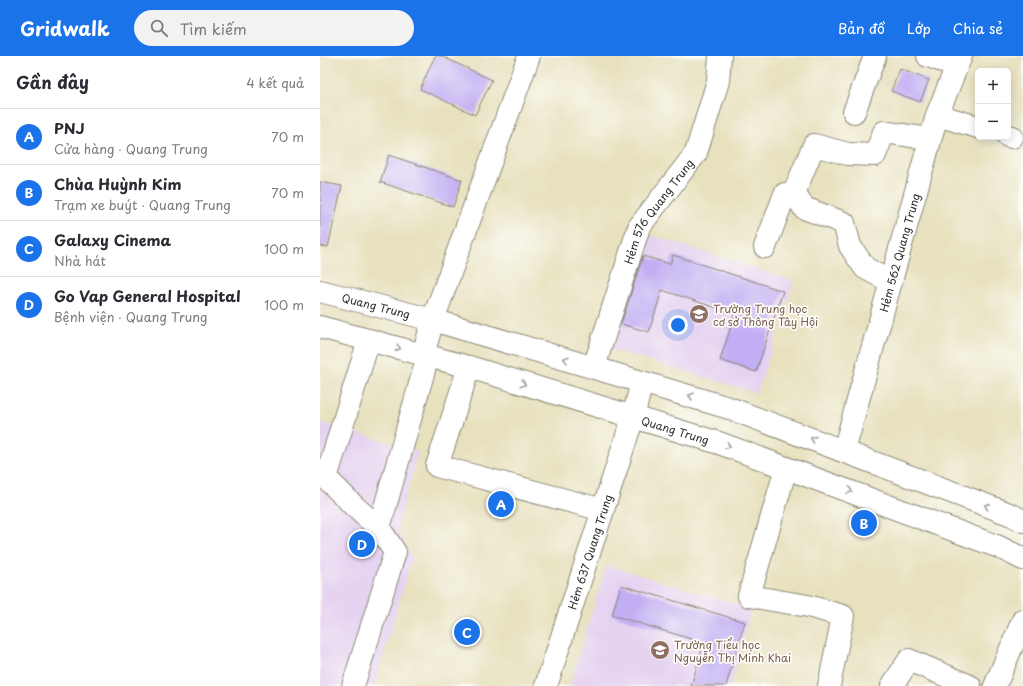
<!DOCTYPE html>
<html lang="vi">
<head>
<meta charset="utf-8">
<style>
	body { margin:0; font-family:"Playpen Sans",sans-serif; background:#f2f2f3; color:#2b2b33 }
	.controls { position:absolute; right:12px; top:12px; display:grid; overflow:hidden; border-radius:6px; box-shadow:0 2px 10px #0003 }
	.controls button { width:36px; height:36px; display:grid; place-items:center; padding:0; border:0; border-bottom:1px solid #e1e1e2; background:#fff; color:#2b2b33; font:20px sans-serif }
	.you { position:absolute; left:358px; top:269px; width:14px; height:14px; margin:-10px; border:3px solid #fff; border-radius:50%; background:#1a73e8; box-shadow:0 0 0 6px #1a73e833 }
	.badge { display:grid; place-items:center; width:26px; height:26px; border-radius:50%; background:#1a73e8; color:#fff; font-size:13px; font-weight:700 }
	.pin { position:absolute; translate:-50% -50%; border:2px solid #fff; box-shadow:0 1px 4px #0006 }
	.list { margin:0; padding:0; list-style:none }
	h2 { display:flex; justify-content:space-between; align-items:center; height:52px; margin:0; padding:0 16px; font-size:17px }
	h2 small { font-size:13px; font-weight:400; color:#7c7c81 }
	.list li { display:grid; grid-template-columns:26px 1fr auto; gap:12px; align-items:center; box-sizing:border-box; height:56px; padding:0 16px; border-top:1px solid #e1e1e2 }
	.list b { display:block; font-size:15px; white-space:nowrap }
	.list p { margin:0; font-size:13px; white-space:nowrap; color:#7c7c81 }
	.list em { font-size:13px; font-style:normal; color:#7c7c81 }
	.icon { flex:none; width:22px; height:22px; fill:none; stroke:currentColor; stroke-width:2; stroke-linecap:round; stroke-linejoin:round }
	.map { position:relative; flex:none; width:703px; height:630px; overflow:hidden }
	header { display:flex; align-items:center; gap:24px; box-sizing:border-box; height:56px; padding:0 20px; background:#1a73e8; color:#fff }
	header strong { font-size:19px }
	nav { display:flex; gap:22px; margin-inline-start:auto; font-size:14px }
	.search { width:280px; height:36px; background:#f2f2f3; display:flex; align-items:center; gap:10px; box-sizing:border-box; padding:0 14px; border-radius:22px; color:#7c7c81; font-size:15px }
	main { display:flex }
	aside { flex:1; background:#fff }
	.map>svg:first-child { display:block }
</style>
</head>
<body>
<header>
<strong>Gridwalk</strong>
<div class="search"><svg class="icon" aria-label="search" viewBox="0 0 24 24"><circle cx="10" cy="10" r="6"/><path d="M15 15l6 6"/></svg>Tìm kiếm</div>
<nav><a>Bản đồ</a><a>Lớp</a><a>Chia sẻ</a></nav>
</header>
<main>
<aside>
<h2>Gần đây<small>4 kết quả</small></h2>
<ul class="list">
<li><span class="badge">A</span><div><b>PNJ</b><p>Cửa hàng · Quang Trung</p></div><em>70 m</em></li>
<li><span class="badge">B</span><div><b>Chùa Huỳnh Kim</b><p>Trạm xe buýt · Quang Trung</p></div><em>70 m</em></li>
<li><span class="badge">C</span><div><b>Galaxy Cinema</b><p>Nhà hát</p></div><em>100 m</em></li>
<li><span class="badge">D</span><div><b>Go Vap General Hospital</b><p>Bệnh viện · Quang Trung</p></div><em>100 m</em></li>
</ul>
</aside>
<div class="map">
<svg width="703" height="630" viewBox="0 0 703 630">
	<rect width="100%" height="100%" fill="#fdfcf7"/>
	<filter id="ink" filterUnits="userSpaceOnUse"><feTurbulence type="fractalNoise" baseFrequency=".025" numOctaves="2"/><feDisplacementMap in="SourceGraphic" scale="8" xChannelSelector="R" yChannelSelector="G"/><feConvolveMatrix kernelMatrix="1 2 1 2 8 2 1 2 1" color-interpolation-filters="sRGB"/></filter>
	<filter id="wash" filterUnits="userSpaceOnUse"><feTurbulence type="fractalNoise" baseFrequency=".012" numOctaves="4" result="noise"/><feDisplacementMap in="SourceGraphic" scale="16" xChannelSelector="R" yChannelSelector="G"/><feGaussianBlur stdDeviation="0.9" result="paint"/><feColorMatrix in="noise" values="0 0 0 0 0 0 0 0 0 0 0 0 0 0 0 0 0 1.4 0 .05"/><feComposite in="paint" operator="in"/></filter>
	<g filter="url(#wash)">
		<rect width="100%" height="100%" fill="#e7e1be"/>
		<!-- built -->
		<g fill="#e5d3f1">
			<path d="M321,176l153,49 -37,112 -154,-46z"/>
			<path d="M0,366l98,29 -21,79 15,28 -38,128h-54z"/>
			<path d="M286,509l145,44 -20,77h-161z"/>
		</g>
		<g id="blocks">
			<!-- building -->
			<g fill="#c1aef3">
				<path d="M115,0h6l51,24 -17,35 -55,-26z"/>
				<path d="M580,13l29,11 -9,22 -29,-11z"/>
				<path d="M69,99l73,25 -9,27 -73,-25z"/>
				<path d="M0,126l22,4 -14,61 -8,-1z"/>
				<path d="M353,199l110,36 -27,81 -36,-12 15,-46 -73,-24 -13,42 -28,-8 22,-68 27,8z"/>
				<path d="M301,529l124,37 -19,64h-35l13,-43 -92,-28z"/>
			</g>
		</g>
	</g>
	<g filter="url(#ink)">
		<use href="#blocks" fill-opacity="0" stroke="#898674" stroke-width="1"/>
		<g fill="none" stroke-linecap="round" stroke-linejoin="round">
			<defs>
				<g id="minor">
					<path d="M608,0l28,10"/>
					<path d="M534,56l21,-56"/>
					<path d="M617,59l41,12"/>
					<path d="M688,80l4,1"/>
					<path d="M474,137l10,15 40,15 6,23 15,22 26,14"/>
					<path d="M445,191l20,-53 9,-1 20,-48 34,9 27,1 9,-23 46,7"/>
					<path d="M113,264l96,-264"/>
					<path d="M149,311l-32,99 166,44"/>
					<path id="s1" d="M274,311l45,-140 57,-74 22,-72 2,-25"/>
					<path id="s2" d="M524,395l93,-336 24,-59"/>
					<path d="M466,412l-37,128 59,10 35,10 -14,70"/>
					<path d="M0,420l6,2 28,28 25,22 16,24 -42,134"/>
					<path d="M6,422l43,-138"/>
					<path d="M59,472l49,-172"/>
					<path id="s3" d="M226,630l87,-269"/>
					<path d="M572,630l17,-26 61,26"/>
					<path d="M675,630l28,-66"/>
				</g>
				<g id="major">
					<path id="s4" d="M0,235l113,29 296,88 283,107 11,6"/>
					<path id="s5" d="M0,271l149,40 250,76 280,104 24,12"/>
					<path d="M103,299l10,-35"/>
					<path d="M313,361l9,-35"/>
				</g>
			</defs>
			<!-- minor casing -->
			<use href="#minor" stroke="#898674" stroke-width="24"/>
			<!-- major casing -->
			<use href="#major" stroke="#898674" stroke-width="24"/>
			<!-- minor -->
			<use href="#minor" stroke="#fff" stroke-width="22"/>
			<!-- major -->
			<use href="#major" stroke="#fff" stroke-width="22"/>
		</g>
		<!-- one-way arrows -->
		<defs><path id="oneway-chevron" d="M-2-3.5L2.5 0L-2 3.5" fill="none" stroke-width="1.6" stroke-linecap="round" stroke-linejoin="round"/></defs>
		<g stroke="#a0a0a0">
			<use href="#oneway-chevron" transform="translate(78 292) rotate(15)"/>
			<use href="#oneway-chevron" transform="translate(246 303) rotate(-164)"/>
			<use href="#oneway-chevron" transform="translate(203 328) rotate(17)"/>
			<use href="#oneway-chevron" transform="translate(371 340) rotate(-164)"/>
			<use href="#oneway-chevron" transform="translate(493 383) rotate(-159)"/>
			<use href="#oneway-chevron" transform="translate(408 390) rotate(21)"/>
			<use href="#oneway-chevron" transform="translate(530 435) rotate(20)"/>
			<use href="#oneway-chevron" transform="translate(667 450) rotate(-159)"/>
		</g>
	</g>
	<!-- icons -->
	<defs>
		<symbol id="school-disc" viewBox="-11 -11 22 22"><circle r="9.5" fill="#8d6e63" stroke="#fdfcf7"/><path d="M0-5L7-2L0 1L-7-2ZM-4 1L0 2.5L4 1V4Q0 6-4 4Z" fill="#fff"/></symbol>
	</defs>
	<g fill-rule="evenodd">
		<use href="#school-disc" x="368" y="247" width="22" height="22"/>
		<use href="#school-disc" x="329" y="583" width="22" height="22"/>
	</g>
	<g text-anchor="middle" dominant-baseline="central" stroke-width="3.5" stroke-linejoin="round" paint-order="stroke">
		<!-- street labels -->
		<g font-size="11" fill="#2b2b2b" stroke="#fdfcf7">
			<text stroke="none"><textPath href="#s1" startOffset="170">Hẻm 576 Quang Trung</textPath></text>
			<text stroke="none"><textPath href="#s2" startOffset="206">Hẻm 562 Quang Trung</textPath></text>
			<text stroke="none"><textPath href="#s4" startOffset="58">Quang Trung</textPath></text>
			<text stroke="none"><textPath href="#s5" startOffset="370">Quang Trung</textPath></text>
			<text stroke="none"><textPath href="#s3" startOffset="141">Hẻm 637 Quang Trung</textPath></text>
		</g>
		<!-- education labels -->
		<g font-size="11" fill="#785e54" stroke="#fdfcf7" text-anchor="start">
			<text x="393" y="252">Trường Trung học<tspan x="393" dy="13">cơ sở Thông Tây Hội</tspan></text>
			<text x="354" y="588">Trường Tiểu học<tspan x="354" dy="13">Nguyễn Thị Minh Khai</tspan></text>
		</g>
	</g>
</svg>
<div class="controls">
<button>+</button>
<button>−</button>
</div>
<div class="you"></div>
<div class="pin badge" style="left:181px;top:448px">A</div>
<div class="pin badge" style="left:544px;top:467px">B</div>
<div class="pin badge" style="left:147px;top:576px">C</div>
<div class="pin badge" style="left:42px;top:488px">D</div>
</div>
</main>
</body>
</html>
